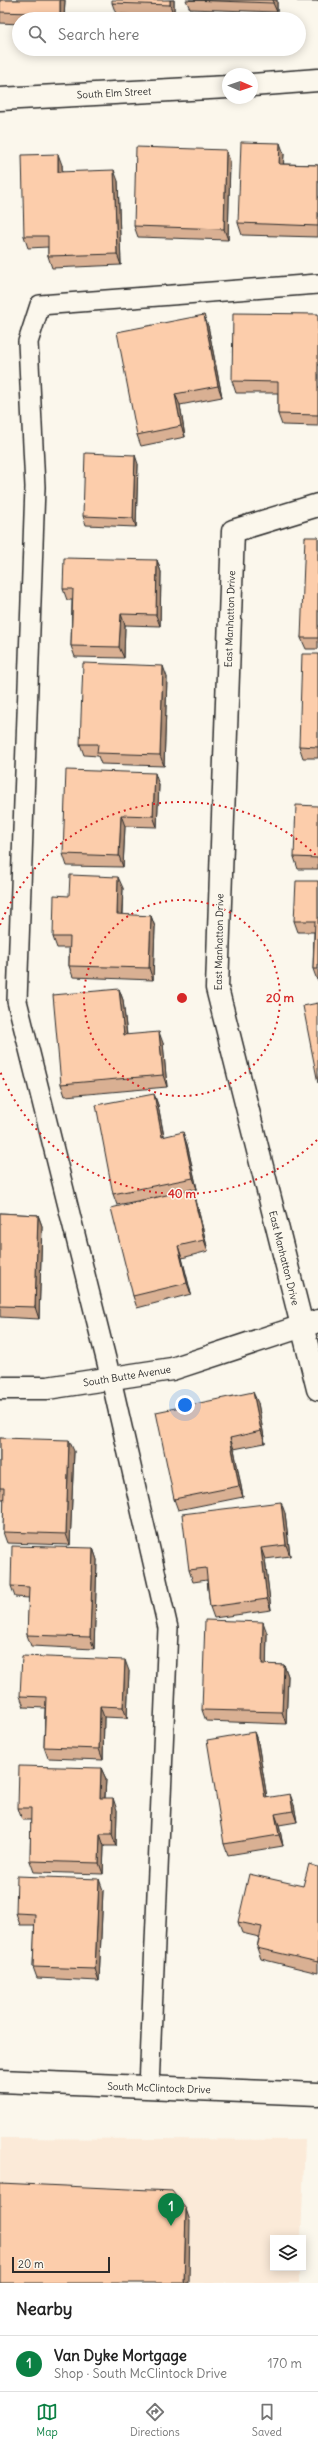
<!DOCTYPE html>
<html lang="en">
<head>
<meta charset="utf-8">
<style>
	body { margin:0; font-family:Delius,sans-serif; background:#f2f2f2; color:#222 }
	.controls { position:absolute; right:12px; bottom:12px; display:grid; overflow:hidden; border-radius:0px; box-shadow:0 2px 10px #0003 }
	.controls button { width:36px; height:36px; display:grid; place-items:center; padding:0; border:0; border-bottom:1px solid #e0e0e0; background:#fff; color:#222; font:20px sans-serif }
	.compass { position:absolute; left:222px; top:68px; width:36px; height:36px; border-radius:50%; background:#fff; box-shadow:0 2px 10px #0003; rotate:92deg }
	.scale { position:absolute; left:12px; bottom:10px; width:98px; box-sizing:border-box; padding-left:4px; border:2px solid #2b2b2b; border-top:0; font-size:11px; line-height:14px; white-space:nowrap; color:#2b2b2b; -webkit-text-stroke:3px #fbf7ec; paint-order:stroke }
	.you { position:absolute; left:185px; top:1405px; width:14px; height:14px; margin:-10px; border:3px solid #fff; border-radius:50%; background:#1a73e8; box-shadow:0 0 0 6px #1a73e833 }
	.badge { display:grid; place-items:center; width:26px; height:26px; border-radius:50%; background:#0b8043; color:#fff; font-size:13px; font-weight:700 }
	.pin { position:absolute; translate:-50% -33px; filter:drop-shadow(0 1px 2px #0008) }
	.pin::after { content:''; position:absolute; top:21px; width:14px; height:12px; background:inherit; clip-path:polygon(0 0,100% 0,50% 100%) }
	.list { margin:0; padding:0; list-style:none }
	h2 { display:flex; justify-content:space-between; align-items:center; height:52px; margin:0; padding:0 16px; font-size:17px }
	h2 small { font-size:13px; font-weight:400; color:#767676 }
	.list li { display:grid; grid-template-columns:26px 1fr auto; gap:12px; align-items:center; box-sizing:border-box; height:56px; padding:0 16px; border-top:1px solid #e0e0e0 }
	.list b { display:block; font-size:15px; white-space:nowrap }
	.list p { margin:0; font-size:13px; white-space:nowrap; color:#767676 }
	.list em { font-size:13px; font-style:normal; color:#767676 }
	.icon { flex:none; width:22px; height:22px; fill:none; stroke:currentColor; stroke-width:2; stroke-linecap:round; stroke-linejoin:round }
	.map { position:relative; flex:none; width:318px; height:2283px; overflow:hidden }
	.search { position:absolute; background:#fff; box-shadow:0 2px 10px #0003; left:12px; right:12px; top:12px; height:44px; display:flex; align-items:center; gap:10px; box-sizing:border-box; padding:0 14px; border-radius:22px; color:#767676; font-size:15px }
	.sheet { height:108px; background:#fff }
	nav { display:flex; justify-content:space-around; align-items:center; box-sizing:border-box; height:56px; border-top:1px solid #e0e0e0; background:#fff; font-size:11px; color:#767676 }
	nav a { display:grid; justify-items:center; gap:2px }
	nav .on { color:#0b8043 }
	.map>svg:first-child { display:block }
</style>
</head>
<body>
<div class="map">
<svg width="318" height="2283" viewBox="0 0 318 2283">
	<rect width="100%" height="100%" fill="#fbf7ec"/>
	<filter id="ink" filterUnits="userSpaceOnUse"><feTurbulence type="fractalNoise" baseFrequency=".025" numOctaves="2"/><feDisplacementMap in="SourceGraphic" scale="8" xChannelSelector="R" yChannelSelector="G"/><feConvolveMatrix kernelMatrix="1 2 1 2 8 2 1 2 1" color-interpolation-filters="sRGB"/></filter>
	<g filter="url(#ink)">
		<!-- built -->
		<path fill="#fbead8" d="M0,2138l305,2 -4,98h-28v30h26v15h-299z"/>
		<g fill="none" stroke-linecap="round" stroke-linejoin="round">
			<defs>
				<path id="service" d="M149,2088l19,-460 -57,-249 -94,-378 18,-514 -7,-145 12,-37 278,-21"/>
				<g id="minor">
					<path d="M252,85l66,-5"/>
					<path d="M0,99l228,-12"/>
					<path d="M318,505l-85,26 -16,457 101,401"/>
					<path d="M0,1388h47l125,-19 146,-48"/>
				</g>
				<path id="secondary" d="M0,2081l318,13"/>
			</defs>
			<!-- service casing -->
			<use href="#service" stroke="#2b2b2b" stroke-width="22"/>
			<!-- minor casing -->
			<use href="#minor" stroke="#2b2b2b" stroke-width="25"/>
			<!-- secondary casing -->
			<use href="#secondary" stroke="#2b2b2b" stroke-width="25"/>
			<!-- service -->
			<use href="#service" stroke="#fbf7ec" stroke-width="19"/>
			<!-- minor -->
			<use href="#minor" stroke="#fbf7ec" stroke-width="22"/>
			<!-- secondary -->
			<use href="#secondary" stroke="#fbf7ec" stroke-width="22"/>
		</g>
		<!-- wall -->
		<g fill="#d9b093" stroke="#2b2b2b">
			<path d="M0,0h65l-1,19h-45v5l-19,-1z"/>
			<path d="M174,0v16l-58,-2 -4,-11z"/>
			<path d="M186,0h91v12l-87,-3z"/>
			<path d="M296,0h22v1h-21z"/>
			<path d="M284,154l-1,10 35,1v72l-76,-2 -4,-12z"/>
			<path d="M230,161l-2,79 -90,-3 -4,-11z"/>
			<path d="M62,165v7l56,9 3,84 -69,3 -4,-12v-9l-20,1 -4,-12z"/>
			<path d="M318,314v112l-36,-1 -4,-11v-21h-42l-4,-12z"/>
			<path d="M208,326l14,71 -42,8 5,32 -44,9 -4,-11z"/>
			<path d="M138,464l-2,63 -50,-2 -3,-9z"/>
			<path d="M318,537v112h-12l-5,-11z"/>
			<path d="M157,560l4,12 -1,54 -35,-1 -1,33 -49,-1 -4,-11 1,-46h-5l-4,-11z"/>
			<path d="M318,654v104h-15l-4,-12z"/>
			<path d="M167,677l-3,89 -63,-2 -3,-8 -14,-1 -4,-11z"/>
			<path d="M159,785l-2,42 -32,-1 -2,41 -56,-1 -4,-12z"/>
			<path d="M318,806v63h-20l-4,-12z"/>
			<path d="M318,881v99h-1l-4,-11 1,-37h-16l-4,-11z"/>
			<path d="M123,888l-1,27 29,1 4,11 -2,53 -80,-3 -4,-11v-18h-12l-4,-11 16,-41z"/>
			<path d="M119,989l4,11 4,35 36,8 4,44 -102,9 -4,-12z"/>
			<path d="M154,1094l4,11 6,31 23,8 10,45 -5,1 4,10 12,51 -26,7 9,36 -54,14 -4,-12 24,-99 -40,8 -4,-11z"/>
			<path d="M0,1213l38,2 4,11 -3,93 -39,-2z"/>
			<path d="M258,1403l7,40 -31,6 9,48 -65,13 -4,-11z"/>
			<path d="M0,1438l74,13 -4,94 -63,-2 -4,-11 1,-33h-4z"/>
			<path d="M285,1513l5,43 -25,3 6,51 -57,8 -4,-11 -3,-27 -14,2 -4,-12z"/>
			<path d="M93,1548l4,12 -3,89 -63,-3 -4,-11 2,-37 -14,-1 -4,-11z"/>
			<path d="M267,1633l-1,32h18l4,11 -2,48 -80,-3 -4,-11z"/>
			<path d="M129,1671l-2,47 -23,-1 -1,43 -55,-2 -4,-11 1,-39 -21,-1 -4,-11z"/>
			<path d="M254,1732l4,11 9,55 27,7 3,17 -18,3 4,21 -55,9 -4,-11z"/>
			<path d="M101,1768l5,11 -1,19 12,12 -1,36h-12l-1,28 -69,-2 -4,-11 1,-41h-9l-4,-12z"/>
			<path d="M318,1867v106l-57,-14 -4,-11 2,-11 -17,-4 -4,-11 65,-36z"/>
			<path d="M103,1890l-4,91 -62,-3 -4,-11 2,-42h-15l-4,-12z"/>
		</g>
		<!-- shaded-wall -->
		<g fill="#b09078" stroke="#2b2b2b">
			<path d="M60,0h5l-1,19h-3l-1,-5z"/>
			<path d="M170,0h4v16l-4,-11z"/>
			<path d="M273,0h4v12l-4,-9z"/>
			<path d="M280,143l4,11 -1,21 -4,-11z"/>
			<path d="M226,150l4,11 -2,79 -4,-11z"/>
			<path d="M58,154l4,11 1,18 -5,-11z"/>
			<path d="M114,170l4,11 3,84 -4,-11z"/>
			<path d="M204,315l4,11 14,71 -4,-11z"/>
			<path d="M175,394l5,11 5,32 -4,-11z"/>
			<path d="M135,455l3,9 -2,63 -3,-9z"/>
			<path d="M157,560l4,12 -1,54 -4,-11z"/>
			<path d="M121,614l4,11 -1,33 -5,-11z"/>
			<path d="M163,666l4,11 -3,89 -4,-11z"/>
			<path d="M155,773l4,12 -2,42 -4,-11z"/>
			<path d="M121,815l4,11 -2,41 -4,-11z"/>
			<path d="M118,877l5,11 -2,38 -4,-12z"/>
			<path d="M151,916l4,11 -2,53 -4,-12z"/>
			<path d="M119,989l4,11 5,46 -4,-11z"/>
			<path d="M159,1032l4,11 4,44 -4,-12z"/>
			<path d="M154,1094l4,11 8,43 -4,-11z"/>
			<path d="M183,1132l4,12 10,45 -4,-11z"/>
			<path d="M192,1189l4,11 12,51 -4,-11z"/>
			<path d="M38,1215l4,11 -3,93 -4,-12z"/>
			<path d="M178,1246l4,12 9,36 -4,-11z"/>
			<path d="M253,1392l5,11 7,40 -4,-12z"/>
			<path d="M230,1438l4,11 9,48 -4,-11z"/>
			<path d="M69,1440l5,11 -4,94 -4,-11z"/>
			<path d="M281,1502l4,11 5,43 -4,-11z"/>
			<path d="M93,1548l4,12 -3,89 -4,-12z"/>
			<path d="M261,1548l4,11 6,51 -4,-11z"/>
			<path d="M263,1622l4,11 -1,43 -4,-12z"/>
			<path d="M125,1660l4,11 -2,47 -4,-11z"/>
			<path d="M284,1665l4,11 -2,48 -4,-12z"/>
			<path d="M100,1706l4,11 -1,43 -4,-11z"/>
			<path d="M254,1732l4,11 11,67 -4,-12z"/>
			<path d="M101,1768l5,11 -2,31 -4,-12z"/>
			<path d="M290,1794l4,11 3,17 -4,-11z"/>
			<path d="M113,1798l4,12 -1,36 -4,-12z"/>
			<path d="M275,1814l4,11 4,21 -4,-11z"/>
			<path d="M100,1834l4,12 -1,28 -4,-11z"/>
			<path d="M99,1879l4,11 -4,91 -4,-12z"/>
			<path d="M186,2209l4,12 -1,62h-5z"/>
		</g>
		<!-- building -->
		<g fill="#fccdab" stroke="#2b2b2b">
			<path d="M0,0h60v14l-60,-2z"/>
			<path d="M112,0h58v5l-58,-2z"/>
			<path d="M189,0h84v3z"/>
			<path d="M241,142l39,1 -1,21 39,1v61l-80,-3z"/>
			<path d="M136,147l90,3 -2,79 -90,-3z"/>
			<path d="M58,154v18l56,-2 3,84 -69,2v-20h-24l-2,-81z"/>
			<path d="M233,313l85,1v101l-40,-1v-32l-46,-1z"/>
			<path d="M204,315l14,71 -43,8 6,32 -44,9 -20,-103z"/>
			<path d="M85,453l50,2 -2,63 -50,-2z"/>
			<path d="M305,537h13v101h-17z"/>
			<path d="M64,558l93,2 -1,55 -35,-1 -2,33 -48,-1 2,-57h-10z"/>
			<path d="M302,654h16v93l-19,-1z"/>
			<path d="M83,663l80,3 -3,89 -63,-2 1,-9h-18z"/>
			<path d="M66,770l89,3 -2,43 -32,-1 -2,41 -56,-2z"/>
			<path d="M296,805l22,1v52l-24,-1z"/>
			<path d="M70,875l48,2 -1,37 34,2 -2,52 -80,-2 1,-29h-17l1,-42 15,1z"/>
			<path d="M296,881h22v88h-5l2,-48h-21z"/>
			<path d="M119,989l5,46 35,-3 4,43 -102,9 -8,-89z"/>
			<path d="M318,1003v80l-15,-77z"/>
			<path d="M154,1094l8,43 21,-5 10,46 -80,16 -17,-89z"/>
			<path d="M192,1189l12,51 -26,6 9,37 -54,13 -22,-88z"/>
			<path d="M0,1213l38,2 -3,92 -35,-1z"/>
			<path d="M253,1392l8,39 -31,7 9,48 -65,13 -18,-87z"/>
			<path d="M0,1438l69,2 -3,94 -63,-2 1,-44h-4z"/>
			<path d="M281,1502l5,43 -25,3 6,51 -57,8 -4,-39 -17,2 -7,-56z"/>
			<path d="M12,1546l81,2 -3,89 -63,-2 2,-48 -18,-1z"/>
			<path d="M205,1620l58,2 -1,42 22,1 -2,47 -80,-2z"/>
			<path d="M22,1656l103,4 -2,47 -23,-1 -1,43 -55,-2 2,-50 -26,-1z"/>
			<path d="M254,1732l11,66 25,-4 3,17 -18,3 4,21 -55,9 -17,-104z"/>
			<path d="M19,1766l82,2 -1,30h13l-1,36h-12l-1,29 -69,-2 1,-53h-13z"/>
			<path d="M309,1864l9,3v95l-61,-14 5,-21 -24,-5 11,-48 54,12z"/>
			<path d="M17,1876l82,3 -4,90 -62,-2 2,-53 -19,-1z"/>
			<path d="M0,2183l172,8 14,18 -2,74h-184z"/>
		</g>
	</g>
	<!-- distance rings -->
	<g fill="none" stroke="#d62828" stroke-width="2" stroke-dasharray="2 4">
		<circle cx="182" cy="998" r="98"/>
		<path d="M317 1140A196 196 0 0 1 0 1071M0 925A196 196 0 0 1 317 856"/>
	</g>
	<g text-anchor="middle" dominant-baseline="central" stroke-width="3" stroke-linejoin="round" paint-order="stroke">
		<!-- street labels -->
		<g font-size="10" fill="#2b2b2b" stroke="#fbf7ec">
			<text transform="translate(114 93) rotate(-3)">South Elm Street</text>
			<text transform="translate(230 619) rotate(-88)">East Manhatton Drive</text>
			<text transform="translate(219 942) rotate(-89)">East Manhatton Drive</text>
			<text transform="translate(284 1258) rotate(76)">East Manhatton Drive</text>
			<text transform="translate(127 1376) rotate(-9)">South Butte Avenue</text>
			<text transform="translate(159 2088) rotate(2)">South McClintock Drive</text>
		</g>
	</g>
	<circle cx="182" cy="998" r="6" fill="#d62828" stroke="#fbf7ec" stroke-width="2"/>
	<g font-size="12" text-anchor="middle" font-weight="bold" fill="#d62828" stroke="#fbf7ec" stroke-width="3" stroke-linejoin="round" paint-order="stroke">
		<text x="280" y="1002">20 m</text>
		<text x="182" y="1198">40 m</text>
	</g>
</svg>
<div class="controls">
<button><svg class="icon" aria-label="layers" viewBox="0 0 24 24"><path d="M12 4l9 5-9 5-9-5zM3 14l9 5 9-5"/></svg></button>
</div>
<svg class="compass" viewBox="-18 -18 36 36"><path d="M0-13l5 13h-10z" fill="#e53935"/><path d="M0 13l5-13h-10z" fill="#767676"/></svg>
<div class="scale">20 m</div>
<div class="you"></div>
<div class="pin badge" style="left:171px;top:2226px">1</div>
<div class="search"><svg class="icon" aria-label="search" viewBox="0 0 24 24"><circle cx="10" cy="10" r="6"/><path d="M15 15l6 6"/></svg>Search here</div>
</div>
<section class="sheet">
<h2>Nearby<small></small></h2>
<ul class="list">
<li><span class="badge">1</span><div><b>Van Dyke Mortgage</b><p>Shop · South McClintock Drive</p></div><em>170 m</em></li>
</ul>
</section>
<nav>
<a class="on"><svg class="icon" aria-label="map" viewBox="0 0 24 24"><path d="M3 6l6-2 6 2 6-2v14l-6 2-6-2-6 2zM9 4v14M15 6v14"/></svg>Map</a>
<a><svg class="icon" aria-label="directions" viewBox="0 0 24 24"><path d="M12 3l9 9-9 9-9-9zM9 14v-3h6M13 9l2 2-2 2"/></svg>Directions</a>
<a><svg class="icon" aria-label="saved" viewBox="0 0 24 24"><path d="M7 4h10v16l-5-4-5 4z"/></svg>Saved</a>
</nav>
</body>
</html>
